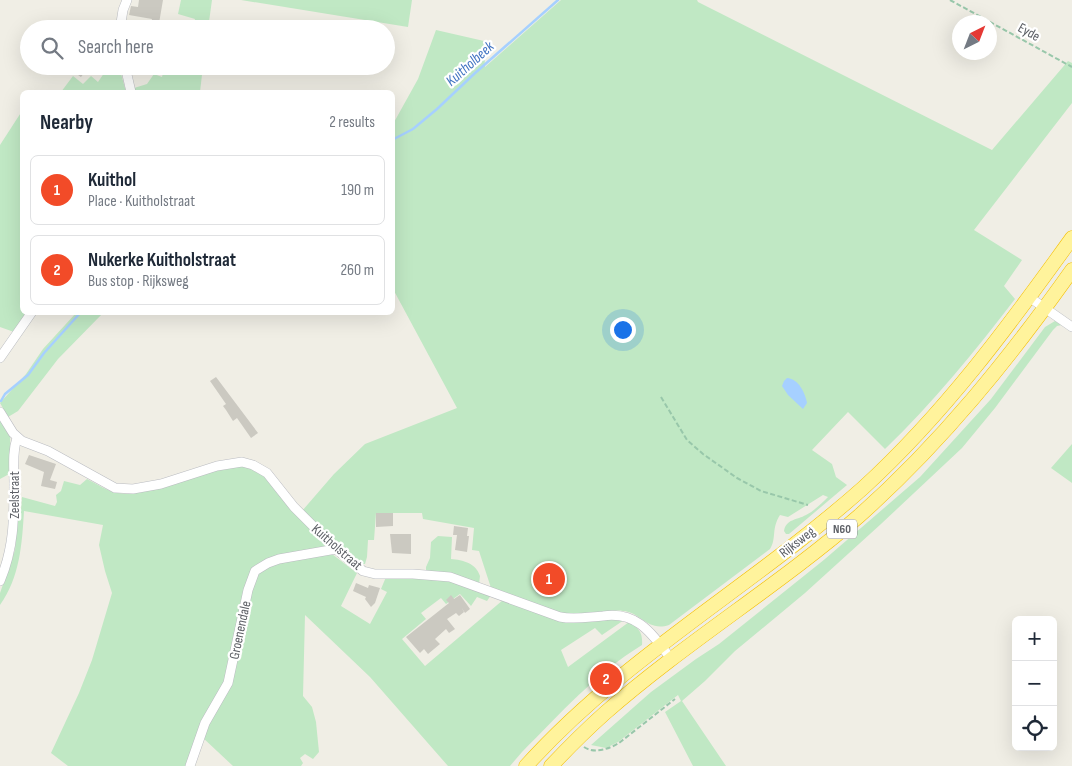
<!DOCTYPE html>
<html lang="en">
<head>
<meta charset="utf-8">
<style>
	body { margin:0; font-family:"Sofia Sans Condensed",sans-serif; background:#f2f2f3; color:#1f2937 }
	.controls { position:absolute; right:15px; bottom:15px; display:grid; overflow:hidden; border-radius:8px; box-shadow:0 5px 20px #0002 }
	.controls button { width:45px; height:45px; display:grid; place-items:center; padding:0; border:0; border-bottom:1px solid #e0e1e3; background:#fff; color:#1f2937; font:25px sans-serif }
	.compass { position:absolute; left:952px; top:15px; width:45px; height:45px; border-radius:50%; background:#fff; box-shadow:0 5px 20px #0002; rotate:42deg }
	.you { position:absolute; left:622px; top:329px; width:18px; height:18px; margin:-12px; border:4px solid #fff; border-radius:50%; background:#1a73e8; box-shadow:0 0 0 8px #1a73e833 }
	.badge { display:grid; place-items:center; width:32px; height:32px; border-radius:50%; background:#f24b28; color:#fff; font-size:16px; font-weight:700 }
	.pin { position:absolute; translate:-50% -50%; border:2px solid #fff; box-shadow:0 1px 5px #0006 }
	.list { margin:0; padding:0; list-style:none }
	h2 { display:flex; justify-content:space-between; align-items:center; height:65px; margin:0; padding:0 20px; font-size:21px }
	h2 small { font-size:16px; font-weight:400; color:#747a83 }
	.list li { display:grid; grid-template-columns:32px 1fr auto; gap:15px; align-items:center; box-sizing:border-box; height:70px; margin:0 10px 10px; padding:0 10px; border:1px solid #e0e1e3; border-radius:8px }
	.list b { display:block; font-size:19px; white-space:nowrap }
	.list p { margin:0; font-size:16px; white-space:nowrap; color:#747a83 }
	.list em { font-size:16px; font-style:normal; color:#747a83 }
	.icon { flex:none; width:28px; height:28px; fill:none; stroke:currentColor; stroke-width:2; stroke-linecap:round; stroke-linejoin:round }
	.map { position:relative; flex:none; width:1072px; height:766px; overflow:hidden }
	.search { position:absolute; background:#fff; box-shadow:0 5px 20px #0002; left:20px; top:20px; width:375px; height:55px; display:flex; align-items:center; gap:12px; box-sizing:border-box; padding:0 18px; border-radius:28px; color:#747a83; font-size:19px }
	.panel { position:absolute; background:#fff; box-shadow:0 5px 20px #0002; left:20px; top:90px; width:375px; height:225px; border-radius:8px }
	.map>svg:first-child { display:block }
</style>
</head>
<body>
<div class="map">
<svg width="1072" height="766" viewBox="0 0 1072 766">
	<rect width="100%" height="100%" fill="#f0eee5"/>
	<!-- green -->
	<g fill="#c0e8c4">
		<path d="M181,0h31l-4,29h-15l2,-10 -17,-5z"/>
		<path d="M241,0h171l-4,27z"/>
		<path d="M561,0h136l1,2 294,148 76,-89 4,2v40l-98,127 48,30 -18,26 11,13c-40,52 -82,104 -130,150l-37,-37 -36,38 20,14 4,13 11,8 -58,49h-3l-2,-3c2,-12 13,-11 22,-16 8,-4 16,-12 22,-18l-5,-2 -35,22 -8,-2c-9,14 -3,23 -10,34l-101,76c-22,7 -28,-13 -46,-14 -13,-2 -26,4 -39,5 -29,1 -66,-18 -93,-28l-12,-37 -7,-1 2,-22 -51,-9 -1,-6h-46l-2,27h-6l-1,17 -2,7h-6l-6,-3 -51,-50 32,-37 31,-30 92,-36 -64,-119v-165l25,-45 18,-49 48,11 1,26z"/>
		<path d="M109,66h10l7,26h-65l12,-16 10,8 8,-8 7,6z"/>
		<path d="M165,66h38l-3,26h-65l-1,-4 13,-4 7,-10 8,3z"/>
		<path d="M22,111v201l7,1 -15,19 -14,-5v-182z"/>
		<path d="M76,313h27l-45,46 -40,52 -10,6 -8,-14 26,-29 17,-25z"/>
		<path d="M1055,321l7,4 -5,1 -4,4 -58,78 -33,40 -81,76 -76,69 -70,58 -30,30 -23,20 44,65h-33l-28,-54 16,-11 -3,-6 -60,47 -12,6 -15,-3 60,-53 45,-33 23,-15 106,-85 95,-82 71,-78 54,-72z"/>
		<path d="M0,419l10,16 1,38 -11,6z"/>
		<path d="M1072,444v39l-21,-15z"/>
		<path d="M242,465l19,7 66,74 1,3 -76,21 -5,11 -18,95 -42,90h-119l-17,-13 28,-60 13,-33 20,-67 -7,-22 -6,-26 4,-20 -79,-14c-2,33 -4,66 -24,94v-12l15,-43 3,-40h3l1,-13 33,9 2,-4 -1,-7 5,-4 3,-10 16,4 7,-6c10,5 20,12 31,14 16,3 31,-3 46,-7 25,-8 52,-19 78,-21z"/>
		<path d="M438,536l14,1 -1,22c12,1 25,4 29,17l-1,8 -53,-12v-5l4,-9 1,-16z"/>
		<path d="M332,554l25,19 -16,33 29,18 17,-32 -6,-3 5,-12 33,-1 33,5 39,14 -4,6 -10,-4 -6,9 -11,-12 -14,10 -5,-6 -20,15 5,6 -24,20 23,27 78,-66 53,19 55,-2 13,3 -22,15 -7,-7 -34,22 7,17 61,-45c10,6 14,11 13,23 -46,28 -82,69 -120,107l-12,14h-62l-78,-89 -65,-62 -2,81 9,11 4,15 3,30 -6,7 -8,-5 -5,4 3,5 -2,3h-68l-31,-29 26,-46 28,-118 17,-10z"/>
	</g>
	<!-- water -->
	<path fill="#a6d0ff" d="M787,378c12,1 18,15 20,25l-4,6 -15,-14 -6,-9 2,-5z"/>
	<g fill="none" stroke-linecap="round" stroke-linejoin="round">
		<!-- stream -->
		<g stroke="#a6d0ff" stroke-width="2.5">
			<path d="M392,140l21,-11 24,-20 37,-35 84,-74"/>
			<path d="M1,401l4,-7 23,-19 16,-22 37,-41"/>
		</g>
	</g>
	<!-- building -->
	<g fill="#cbc9c1">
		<path d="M139,0h24l-5,29h-8l2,-10 -23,-4 2,-9 7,1z"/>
		<path d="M65,66h36l-6,9 -8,-6 -6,8z"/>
		<path d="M216,377l42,56 -7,5 -14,-20 -4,3 -7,-11 -3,-4 3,-2 -16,-23z"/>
		<path d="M29,455l27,9 -6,16 7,2 -2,7 -14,-3 3,-14 -19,-8z"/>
		<path d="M376,513h17v13l-17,1z"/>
		<path d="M454,526l14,2 -1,8h2l-2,16 -12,-2 2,-15h-4z"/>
		<path d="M390,534h21v20l-19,-1z"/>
		<path d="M356,583l12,5 1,-3 11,3 -5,15 -4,4 -6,-8 1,-2 -13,-6z"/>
		<path d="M451,595l3,4 6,-4 10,14 -5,4 -3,-5 2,4 -5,4 -3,-3 -9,6 8,10 -6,4 -3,-4 -11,10 5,5 -12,10 -4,-5 -4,4 -14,-16 43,-34 -3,-3z"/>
	</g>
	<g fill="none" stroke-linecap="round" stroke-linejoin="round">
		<defs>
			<g id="minor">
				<path d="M120,29l3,-19 4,-10"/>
				<path d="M125,66l6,26"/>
				<path d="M1029,297l43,30"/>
				<path d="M0,358l32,-46"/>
				<path d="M0,412l13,21 9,8 26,10 67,37 18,1 28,-5 56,-18 25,-4 11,3 14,8 27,34 42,42 27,22 12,3h38l37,3 110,40c15,3 28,0 43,-1 35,-5 49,18 69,44"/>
				<path d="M0,581c14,-33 14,-62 14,-98 0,-15 -2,-31 3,-45"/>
				<path d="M190,766l15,-43 23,-40 20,-93 7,-19 13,-8 11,-4 57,-10"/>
			</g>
			<g id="trunk">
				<path d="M526,766c98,-109 228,-181 337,-278 81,-74 145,-161 209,-250"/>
				<path d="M551,766c17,-18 35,-36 54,-53 81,-71 173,-127 254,-197 82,-73 150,-157 213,-246"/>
			</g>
		</defs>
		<!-- minor casing -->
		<use href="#minor" stroke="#babcc1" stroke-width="10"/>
		<!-- trunk casing -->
		<use href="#trunk" stroke="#f5bf00" stroke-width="15"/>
		<!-- path -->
		<g stroke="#98c7aa" stroke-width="2" stroke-dasharray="5 2.5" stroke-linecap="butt">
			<path d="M950,0l122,67"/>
			<path d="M661,397l26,43 16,14 34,24 24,13 47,14"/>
			<path d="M584,747c10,7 25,2 35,-4l56,-44"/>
		</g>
		<!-- minor -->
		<use href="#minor" stroke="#fff" stroke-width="9"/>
		<!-- trunk -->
		<use href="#trunk" stroke="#fff39c" stroke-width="14"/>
	</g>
	<g text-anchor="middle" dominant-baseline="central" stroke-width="4.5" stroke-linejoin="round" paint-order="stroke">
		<!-- shield labels -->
		<rect fill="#fff" stroke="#8e9094" stroke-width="1" x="827" y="519.5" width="30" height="19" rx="4"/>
		<g font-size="12" font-weight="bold" fill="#5d6066">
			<text x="842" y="529">N60</text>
		</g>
		<!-- street labels -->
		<g font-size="14" fill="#5d6066" stroke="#fff">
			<text transform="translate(1029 32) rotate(29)">Eyde</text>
			<text transform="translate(14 495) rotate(-90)">Zeelstraat</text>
			<text transform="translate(797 542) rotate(-38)">Rijksweg</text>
			<text transform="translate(337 547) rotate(41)">Kuitholstraat</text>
			<text transform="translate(240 630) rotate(-78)">Groenendale</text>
		</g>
		<!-- water labels -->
		<g font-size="15" font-style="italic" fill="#3f72c1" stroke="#fff">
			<text transform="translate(470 64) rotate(-42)">Kuitholbeek</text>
		</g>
	</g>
</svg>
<div class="controls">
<button>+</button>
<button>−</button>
<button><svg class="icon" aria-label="locate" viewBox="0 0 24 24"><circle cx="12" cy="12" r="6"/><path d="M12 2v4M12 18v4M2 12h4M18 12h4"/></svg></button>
</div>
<svg class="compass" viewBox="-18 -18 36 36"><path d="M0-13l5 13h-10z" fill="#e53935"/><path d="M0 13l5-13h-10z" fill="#747a83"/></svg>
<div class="you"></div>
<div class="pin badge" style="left:549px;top:579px">1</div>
<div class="pin badge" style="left:606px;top:679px">2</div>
<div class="search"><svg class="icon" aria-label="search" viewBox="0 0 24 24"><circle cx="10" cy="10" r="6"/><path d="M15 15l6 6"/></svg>Search here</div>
<section class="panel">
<h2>Nearby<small>2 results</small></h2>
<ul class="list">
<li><span class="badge">1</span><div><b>Kuithol</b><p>Place · Kuitholstraat</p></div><em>190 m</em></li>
<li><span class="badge">2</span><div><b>Nukerke Kuitholstraat</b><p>Bus stop · Rijksweg</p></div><em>260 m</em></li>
</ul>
</section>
</div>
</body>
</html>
